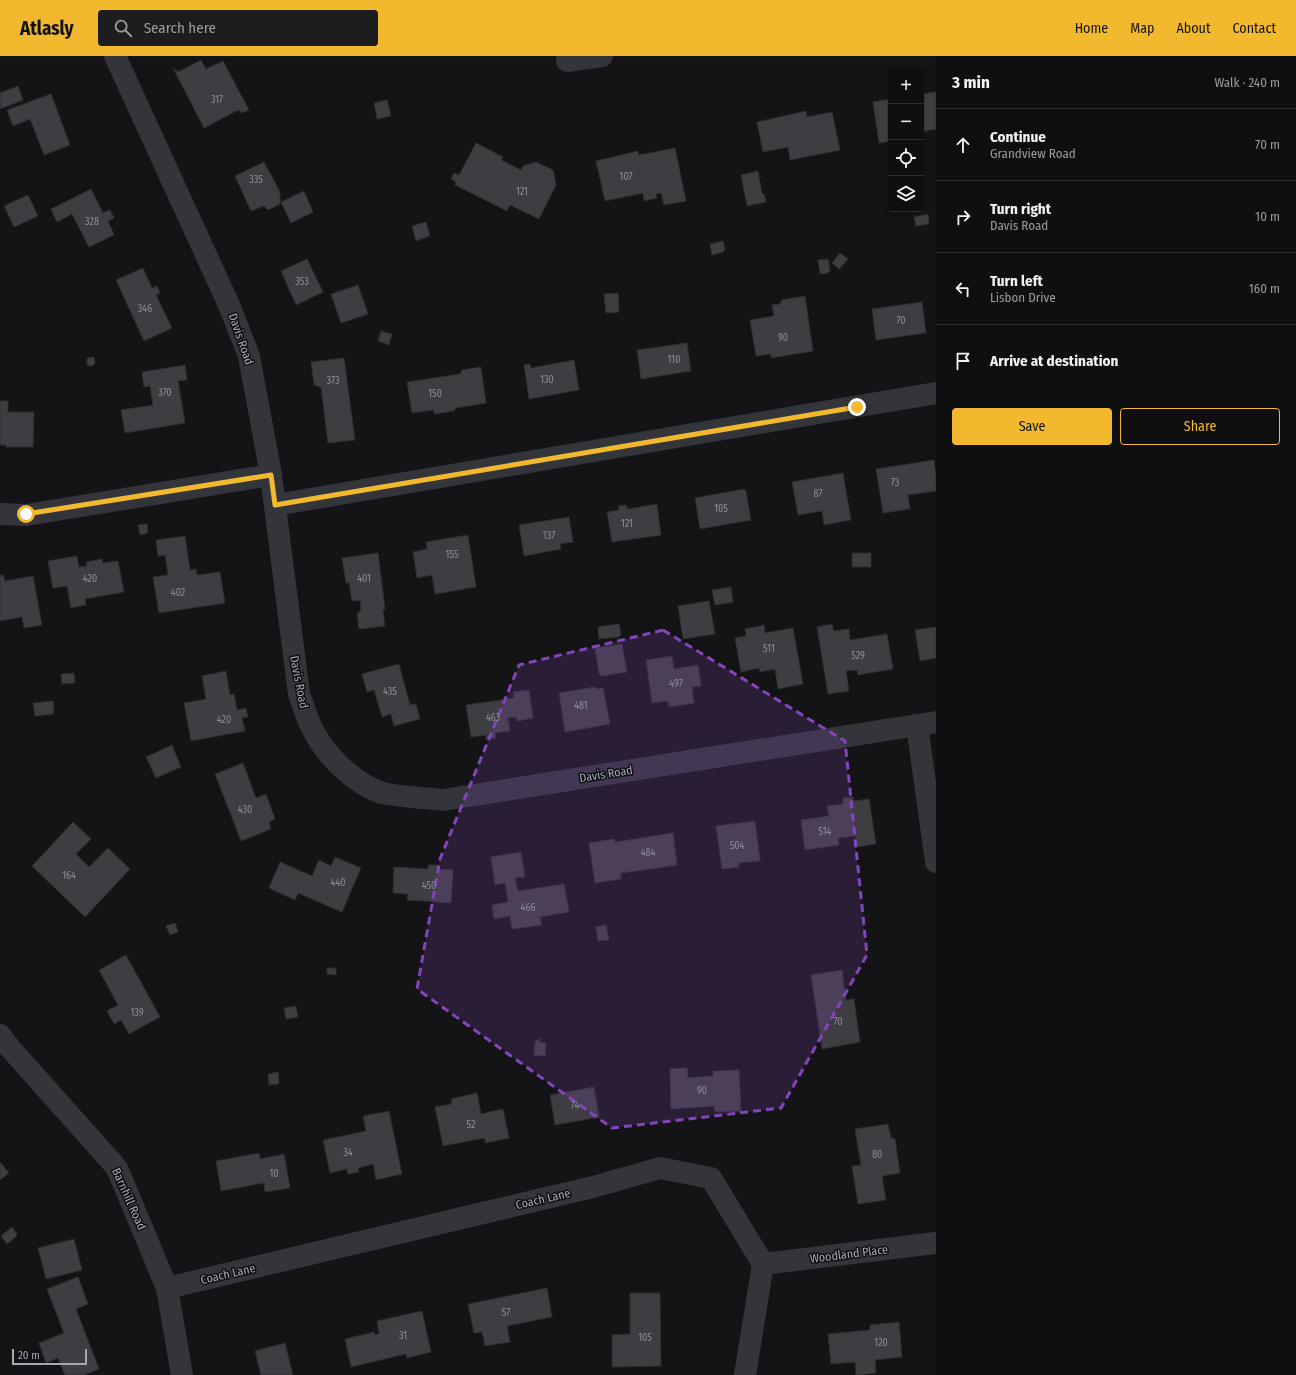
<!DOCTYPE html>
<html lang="en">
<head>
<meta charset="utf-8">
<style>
	body { margin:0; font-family:"Fira Sans Condensed",sans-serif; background:#1d1c1e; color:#f1f3f6 }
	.controls { position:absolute; right:12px; top:12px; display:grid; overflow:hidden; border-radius:4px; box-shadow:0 1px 3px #0004 }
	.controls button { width:36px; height:36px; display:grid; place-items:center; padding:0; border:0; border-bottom:1px solid #2f2e30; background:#0f0e10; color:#f1f3f6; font:20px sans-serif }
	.scale { position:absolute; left:12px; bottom:10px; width:75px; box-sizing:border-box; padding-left:4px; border:2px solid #a5a9b6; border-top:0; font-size:11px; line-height:14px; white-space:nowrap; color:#a5a9b6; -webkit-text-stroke:3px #0f0e10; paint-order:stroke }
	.stop { position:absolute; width:12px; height:12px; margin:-9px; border:3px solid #f2b92f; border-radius:50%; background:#fff }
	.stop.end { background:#f2b92f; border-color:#fff; box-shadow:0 1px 4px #0008 }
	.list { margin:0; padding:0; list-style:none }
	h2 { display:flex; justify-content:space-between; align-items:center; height:52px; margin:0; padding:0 16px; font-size:17px }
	h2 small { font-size:13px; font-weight:400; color:#9b9c9f }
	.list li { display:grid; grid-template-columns:26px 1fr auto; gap:12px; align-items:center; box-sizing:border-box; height:72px; padding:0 16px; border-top:1px solid #2f2e30 }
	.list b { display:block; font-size:15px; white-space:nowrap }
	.list p { margin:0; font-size:13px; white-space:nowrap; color:#9b9c9f }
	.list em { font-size:13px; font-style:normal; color:#9b9c9f }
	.actions { display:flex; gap:8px; padding:12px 16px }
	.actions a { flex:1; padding:9px 0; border:1px solid #f2b92f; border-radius:4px; text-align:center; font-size:14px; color:#f2b92f }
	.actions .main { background:#f2b92f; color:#111 }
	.icon { flex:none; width:22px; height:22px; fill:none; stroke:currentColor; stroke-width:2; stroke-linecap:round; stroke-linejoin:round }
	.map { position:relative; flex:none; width:936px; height:1319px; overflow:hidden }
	header { display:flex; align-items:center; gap:24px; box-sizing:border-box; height:56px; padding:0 20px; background:#f2b92f; color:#111 }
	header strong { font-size:19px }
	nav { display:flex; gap:22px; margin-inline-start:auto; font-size:14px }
	.search { width:280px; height:36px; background:#1d1c1e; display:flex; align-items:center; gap:10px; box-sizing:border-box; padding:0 14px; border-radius:4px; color:#9b9c9f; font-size:15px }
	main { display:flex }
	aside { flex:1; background:#0f0e10 }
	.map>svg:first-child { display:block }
</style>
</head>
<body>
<header>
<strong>Atlasly</strong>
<div class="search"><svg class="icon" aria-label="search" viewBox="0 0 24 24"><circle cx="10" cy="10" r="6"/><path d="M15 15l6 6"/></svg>Search here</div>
<nav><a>Home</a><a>Map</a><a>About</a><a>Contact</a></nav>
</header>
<main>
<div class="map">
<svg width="936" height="1319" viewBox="0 0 936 1319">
	<rect width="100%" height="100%" fill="#141315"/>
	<!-- building -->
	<g fill="#3e3e42" stroke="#2e2d31">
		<path d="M201,4l5,9 17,-8 26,49 -7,3 -4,-3 -34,18 -31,-60 5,4z"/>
		<path d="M18,30l5,14 -23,9v-16z"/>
		<path d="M936,36v37l-15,3v-38z"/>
		<path d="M51,38l19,51 -26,10 -14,-36 -17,7 -6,-16z"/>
		<path d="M891,43v42l-12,2 -6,-41z"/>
		<path d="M387,44l4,16 -14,3 -3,-16z"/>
		<path d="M806,55l1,6 25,-5 8,38 -50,10 -2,-13 -25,5 -6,-30z"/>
		<path d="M476,87l27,14 -2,3 20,10 2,-4 13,-4 17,8 3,15 -17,34 -29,-14 -3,6 -52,-26 1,-3 -5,-3 3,-6 5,2z"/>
		<path d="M675,92l11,53 -22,4 -3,-12 -5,1 1,4 -13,3 -1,-8 -38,8 -9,-40 42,-10 1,4z"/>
		<path d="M264,106l16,30v12l-12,6 -4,-4 -13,5 -16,-35z"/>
		<path d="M758,115l4,23h2l2,8 -19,4 -6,-31z"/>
		<path d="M91,133l12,24 7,-3 4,8 -6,3 6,14 -25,12 -17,-33 -15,8 -6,-13z"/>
		<path d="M304,135l9,21 -22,11 -10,-21z"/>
		<path d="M28,139l10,21 -24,11 -10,-21z"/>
		<path d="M928,158l1,10 -13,2 -2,-9z"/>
		<path d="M426,166l4,14 -14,5 -4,-15z"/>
		<path d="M723,185l2,8 -2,3 -11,3 -2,-11z"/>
		<path d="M840,197l8,6 -9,10 -7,-6z"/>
		<path d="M307,203l16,33 -27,13 -15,-34z"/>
		<path d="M828,203l2,12 -2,2 -8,1 -2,-14z"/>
		<path d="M143,212l9,20 5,-2 3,7 -4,2 16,33 -28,13 -28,-61z"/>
		<path d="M358,229l10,29 -27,9 -10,-29z"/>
		<path d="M618,237l1,19 -13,1 -2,-19z"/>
		<path d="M805,240l8,55 -42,7v-4l-15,2 -6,-36 24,-4 -2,-11 8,-1 2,-4z"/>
		<path d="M922,246l4,31 -50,7 -4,-31z"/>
		<path d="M381,275l11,3 -3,11 -11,-4z"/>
		<path d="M687,287l4,28 -50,8 -4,-29z"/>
		<path d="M94,301l1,6 -3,3 -5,-1v-7z"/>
		<path d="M344,302l11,82 -27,3 -7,-56 -7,-2 -3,-23z"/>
		<path d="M574,304l5,30 -50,9 -5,-34 6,-1 1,4z"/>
		<path d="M185,309l2,15 -9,1 7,42 -60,10 -4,-23 32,-5 -3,-19 -6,1 -2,-15z"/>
		<path d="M481,311l5,36 -30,5 -2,3 -20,3v-4l-22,3 -5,-31 53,-8 2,-4z"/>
		<path d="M0,345h8v11h26l-1,35h-27v-2h-6z"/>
		<path d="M934,404l2,16v15l-28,4 2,14 -27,4 -7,-44z"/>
		<path d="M843,417l8,47 -27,5 -2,-14 -24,4 -6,-33z"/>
		<path d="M744,433l2,2 5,29 -51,9 -5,-31z"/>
		<path d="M657,448l4,31 -49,7 -5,-30 12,-2 -1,-4 8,-1 2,4z"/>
		<path d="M569,461l4,25 -13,2 1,5 -37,7 -5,-31z"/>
		<path d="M147,468l1,7 -2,3 -6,1 -2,-10z"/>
		<path d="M468,479l8,52 -41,7 -3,-19 -15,3 -4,-26 14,-3 -1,-7z"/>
		<path d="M185,480l5,34 6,-1 1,6 23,-3 5,31 -66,10 -6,-36 15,-2 -3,-20 -7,1 -2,-16z"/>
		<path d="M378,497l7,56 -2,2 2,15 -26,3 -2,-15 4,-4 -1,-10 -8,1 -3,-18h-3l-4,-25z"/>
		<rect x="852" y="497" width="19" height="14"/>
		<path d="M77,500l2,11 8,-1 -1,-4 16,-3 1,4 15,-2 6,31 -39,7 1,6 -15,3 -4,-22 -14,2 -5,-27z"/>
		<path d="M0,519h3l2,6 28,-5 9,49 -18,3 -2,-11 -22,4z"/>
		<path d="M731,531l2,15 -18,3 -3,-15z"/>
		<path d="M709,545l6,33 -32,5 -5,-33z"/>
		<path d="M619,568l2,11 -2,2 -20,2 -1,-12z"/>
		<path d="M832,568l2,7 15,-2 1,11 37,-6 6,35 -35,6 -1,-5 -11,1 3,20 -21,3 -11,-67z"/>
		<path d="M764,569l1,8 28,-5 10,56 -25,5 -3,-20 -15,3 -1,-4 -18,4 -6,-34 11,-2 -1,-7z"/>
		<path d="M936,571v31l-16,3 -5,-31z"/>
		<path d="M622,588l5,28 -25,4 -3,-2 -4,-26z"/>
		<path d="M672,600l2,13 24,-4 3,21 -9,1 2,16 -25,4 -1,-6 -16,2 -6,-43z"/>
		<path d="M399,608l11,41 6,-1 4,15 -26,7 -3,-12 -9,3 -8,-27 -7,2 -5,-18z"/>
		<path d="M226,615l4,24 4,-1 3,16 9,-2 2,9 -6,1 3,13 -54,10 -7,-38 22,-4 -4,-23z"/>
		<path d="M74,617l1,10 -13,1 -1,-10z"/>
		<path d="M595,631l3,2 5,-1 7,36 -45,8 -6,-39z"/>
		<path d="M529,634l4,28 -16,3 -1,-4 -8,1 2,13 -15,2 1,5 -10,2v-5l-15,2 -5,-32 48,-7 -1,-6z"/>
		<path d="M53,645l1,10 -1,3 -18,2 -2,-13z"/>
		<path d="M172,689l9,22 -25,11 -10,-21z"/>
		<path d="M243,707l13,35 10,-4 9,25 -6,3 2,7 -30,12 -26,-67z"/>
		<path d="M853,741l1,4 15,-2 7,45 -19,3 -2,-11 -17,2 1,7 -34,5 -4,-30 28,-4 -2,-10 16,-2v-6z"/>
		<path d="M755,765l5,40 -21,2v4l-17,2 -6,-43z"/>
		<path d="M73,766l18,17 -15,15 13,13 19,-19 22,21 -45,48 -53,-51z"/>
		<path d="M673,777l4,32 -56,8v6l-26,4 -6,-40 24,-4 3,3z"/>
		<path d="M521,796l4,25 -10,1 3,13 46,-7 5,28 -29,5 2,8 -30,4 -2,-13 -16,3 -2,-14 16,-3 -3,-19 -10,2 -4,-28z"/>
		<path d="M335,801l26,11 -19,44 -44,-19 -3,7 -26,-12 11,-26 32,14 7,-16 12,6z"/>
		<path d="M428,809h11v4l14,1 -2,33 -44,-3 1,-6 -15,-1 1,-26 34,2z"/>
		<path d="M175,867l3,9 -8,3 -4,-9z"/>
		<path d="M606,869l3,15 -11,1 -2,-14z"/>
		<path d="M126,899l34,62 -31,17 -8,-14 -7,4 -7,-13 11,-6 -19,-35z"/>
		<path d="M327,912h9v7l-9,-1z"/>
		<path d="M842,914l4,30 8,-1 6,43 -38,7 -11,-74z"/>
		<path d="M296,950l2,11 -12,2 -2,-11z"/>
		<path d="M540,982v4l6,1 -1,13 -11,-1 1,-13z"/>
		<path d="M687,1012l1,10 25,-2v-5l26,-1 2,41 -26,1 -1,-6 -43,3 -1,-40z"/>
		<path d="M278,1016l1,10 -1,2 -9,1 -1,-11z"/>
		<path d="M594,1031l5,30 -44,8 -5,-30z"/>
		<path d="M477,1037l4,21 22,-5 6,29 -23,5 -2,-5 -41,8 -8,-39 17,-3 -1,-5z"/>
		<path d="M389,1055l13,63 -26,6 -3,-16 -15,4 1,4 -11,2 -1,-5 -17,4 -7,-33 43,-9 -3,-15z"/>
		<path d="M888,1068l3,14 4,1 5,34 -18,3 4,24 -28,4 -6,-38 9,-1 -6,-36z"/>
		<path d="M259,1097l1,6 24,-5 6,34 -25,4 -1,-9 -43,8 -5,-30z"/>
		<path d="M0,1106l9,11 -9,7z"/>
		<path d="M12,1171l5,7 -1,3 -9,7 -6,-8z"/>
		<path d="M74,1183l8,31 -36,9 -8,-31z"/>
		<path d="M78,1221l10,27 -12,5 23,60 -15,6h-19l-7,-17 -12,5 -7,-20 25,-10 -17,-44z"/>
		<path d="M547,1232l5,29 -45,9 3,16 -25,4 -3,-14 -8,1 -6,-29z"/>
		<path d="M630,1237h30l1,73 -49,1v-32l18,-1z"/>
		<path d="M422,1255l9,41 -24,6 -1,-4 -55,13 -6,-28 29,-7 1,3 4,-1 -2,-13z"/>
		<path d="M899,1266l3,35 -27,3 1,13 -18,2h-2l-1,-13 -24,2 -3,-30 42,-4v-5z"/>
		<path d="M285,1287l8,32h-32l-6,-24z"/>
	</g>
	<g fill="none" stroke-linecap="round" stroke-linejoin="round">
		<!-- street -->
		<g stroke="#34353a" stroke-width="22">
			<path d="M115,0l114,249 20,51 22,119 28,219c5,14 9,28 16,40 14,25 44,54 72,60 18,3 38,4 56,6l493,-78"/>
			<path d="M567,5l35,-5"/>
			<path d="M275,449l661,-112"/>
			<path d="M0,458l26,1 245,-40"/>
			<path d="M917,669l19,137"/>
			<path d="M0,979l10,13 107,120 50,120 15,87"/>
			<path d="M763,1208l173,-21"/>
			<path d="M167,1232l426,-101 67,-19 51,10 52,86 -18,111"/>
		</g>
	</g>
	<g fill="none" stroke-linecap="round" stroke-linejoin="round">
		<!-- route -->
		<path stroke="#f2b92f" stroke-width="5" d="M26,458l245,-39 4,30 582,-98"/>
	</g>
	<!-- marked area -->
	<path fill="#8345bd" fill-opacity="0.2" stroke="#8345bd" stroke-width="3" stroke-dasharray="8 5" stroke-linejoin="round" d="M663,574l182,111 22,214 -86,153 -169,20 -195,-139 23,-130 79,-194z"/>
	<g text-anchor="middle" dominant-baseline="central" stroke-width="3" stroke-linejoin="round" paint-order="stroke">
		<!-- number labels -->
		<g font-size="10" fill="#8b8e99">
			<text x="217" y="44">317</text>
			<text x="626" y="121">107</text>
			<text x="256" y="124">335</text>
			<text x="522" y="136">121</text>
			<text x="92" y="166">328</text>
			<text x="302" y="226">353</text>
			<text x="145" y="253">346</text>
			<text x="901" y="265">70</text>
			<text x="783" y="282">90</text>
			<text x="674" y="304">110</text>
			<text x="547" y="324">130</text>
			<text x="333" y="325">373</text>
			<text x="165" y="337">370</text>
			<text x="435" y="338">150</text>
			<text x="895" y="427">73</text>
			<text x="818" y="438">87</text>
			<text x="721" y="453">105</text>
			<text x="627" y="468">121</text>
			<text x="549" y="480">137</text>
			<text x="452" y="499">155</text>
			<text x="90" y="523">420</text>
			<text x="364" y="523">401</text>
			<text x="178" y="537">402</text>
			<text x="769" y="593">511</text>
			<text x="858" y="600">529</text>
			<text x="676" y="628">497</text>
			<text x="390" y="636">435</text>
			<text x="581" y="650">481</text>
			<text x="493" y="662">463</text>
			<text x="224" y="664">420</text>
			<text x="245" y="754">430</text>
			<text x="825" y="776">514</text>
			<text x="737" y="790">504</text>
			<text x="648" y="797">484</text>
			<text x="69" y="820">164</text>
			<text x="338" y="827">440</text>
			<text x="429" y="830">450</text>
			<text x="528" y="852">466</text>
			<text x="137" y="957">139</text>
			<text x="838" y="966">70</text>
			<text x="702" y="1035">90</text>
			<text x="575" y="1050">74</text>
			<text x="471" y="1069">52</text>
			<text x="348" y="1097">34</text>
			<text x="877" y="1099">80</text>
			<text x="274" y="1118">10</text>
			<text x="506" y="1257">57</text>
			<text x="403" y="1280">31</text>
			<text x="645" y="1282">105</text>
			<text x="881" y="1287">120</text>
		</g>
		<!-- street labels -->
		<g font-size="12" fill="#a5a9b6" stroke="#0f0e10">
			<text transform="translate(241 283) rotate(71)">Davis Road</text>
			<text transform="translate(299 626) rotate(79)">Davis Road</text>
			<text transform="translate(606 718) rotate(-9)">Davis Road</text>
			<text transform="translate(129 1143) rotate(66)">Barnhill Road</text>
			<text transform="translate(543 1143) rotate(-13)">Coach Lane</text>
			<text transform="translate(849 1198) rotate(-7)">Woodland Place</text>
			<text transform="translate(228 1218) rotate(-13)">Coach Lane</text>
		</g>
	</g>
</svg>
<div class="controls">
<button>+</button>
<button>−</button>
<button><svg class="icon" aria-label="locate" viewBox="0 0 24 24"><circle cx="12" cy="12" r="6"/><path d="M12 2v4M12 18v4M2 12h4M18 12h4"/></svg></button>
<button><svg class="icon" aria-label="layers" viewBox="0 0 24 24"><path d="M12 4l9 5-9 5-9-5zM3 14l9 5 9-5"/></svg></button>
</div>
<div class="scale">20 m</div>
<div class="stop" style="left:26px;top:458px"></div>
<div class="stop end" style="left:857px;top:351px"></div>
</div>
<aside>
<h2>3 min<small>Walk · 240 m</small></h2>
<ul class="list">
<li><svg class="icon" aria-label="ahead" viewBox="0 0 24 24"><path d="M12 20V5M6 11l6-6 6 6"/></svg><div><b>Continue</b><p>Grandview Road</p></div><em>70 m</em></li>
<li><svg class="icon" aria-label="right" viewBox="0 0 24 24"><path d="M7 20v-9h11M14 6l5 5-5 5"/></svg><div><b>Turn right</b><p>Davis Road</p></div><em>10 m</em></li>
<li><svg class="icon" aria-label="left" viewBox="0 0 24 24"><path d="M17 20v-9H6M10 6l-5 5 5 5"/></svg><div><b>Turn left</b><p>Lisbon Drive</p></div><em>160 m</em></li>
<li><svg class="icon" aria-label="arrive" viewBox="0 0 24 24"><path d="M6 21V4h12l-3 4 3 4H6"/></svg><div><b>Arrive at destination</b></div></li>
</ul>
<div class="actions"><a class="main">Save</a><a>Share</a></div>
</aside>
</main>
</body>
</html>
